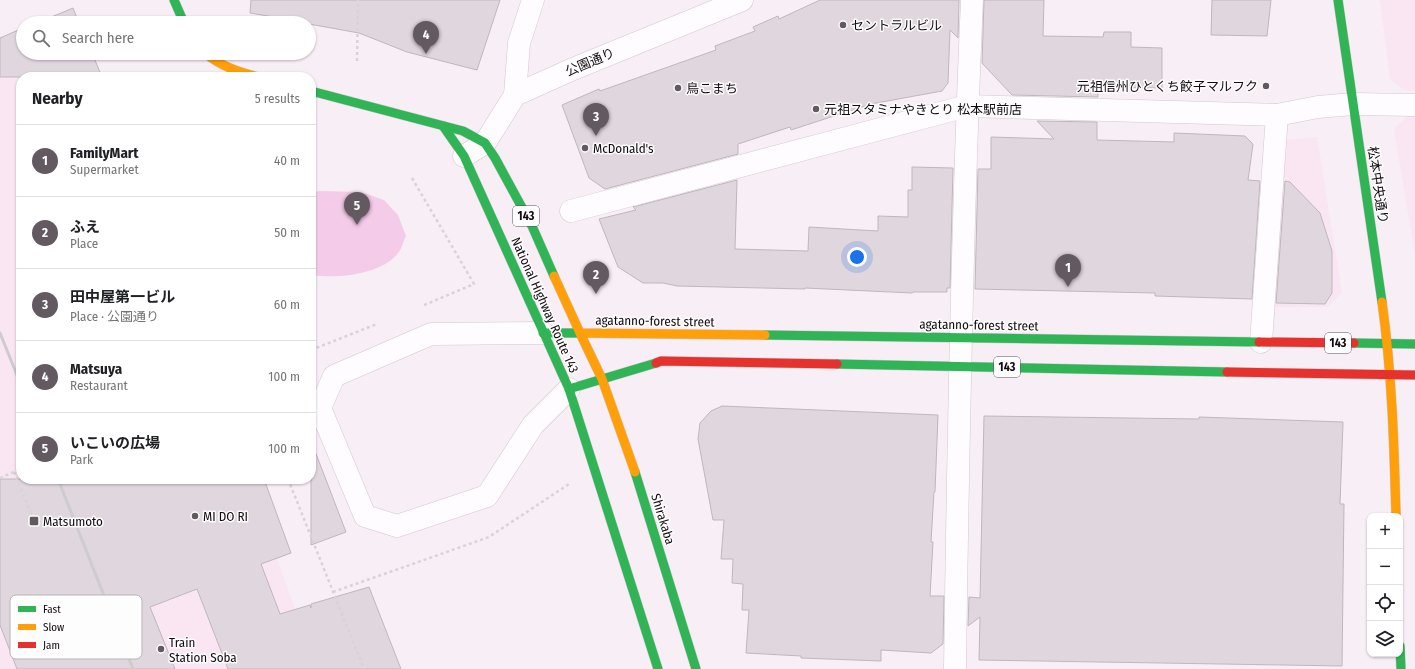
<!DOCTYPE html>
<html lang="en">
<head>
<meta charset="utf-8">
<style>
	body { margin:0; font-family:"Fira Sans Condensed","Noto Sans JP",sans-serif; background:#f6f6f6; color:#202124 }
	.controls { position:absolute; right:12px; bottom:12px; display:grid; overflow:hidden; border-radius:8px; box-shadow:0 1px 3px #0004 }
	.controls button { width:36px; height:36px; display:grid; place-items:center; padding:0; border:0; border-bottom:1px solid #e0e0e0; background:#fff; color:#202124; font:20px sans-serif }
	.you { position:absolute; left:857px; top:257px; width:14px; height:14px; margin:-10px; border:3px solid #fff; border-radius:50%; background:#1a73e8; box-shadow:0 0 0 6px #1a73e833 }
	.badge { display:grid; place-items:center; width:26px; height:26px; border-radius:50%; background:#635a61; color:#fff; font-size:13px; font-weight:700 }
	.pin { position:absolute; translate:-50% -33px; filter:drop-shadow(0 1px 2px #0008) }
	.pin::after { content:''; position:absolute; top:21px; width:14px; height:12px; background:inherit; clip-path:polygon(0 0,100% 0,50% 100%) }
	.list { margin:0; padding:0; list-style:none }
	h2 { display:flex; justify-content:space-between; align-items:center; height:52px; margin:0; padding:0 16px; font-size:17px }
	h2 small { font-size:13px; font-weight:400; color:#757577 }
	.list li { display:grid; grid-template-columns:26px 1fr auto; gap:12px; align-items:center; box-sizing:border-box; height:72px; padding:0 16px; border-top:1px solid #e0e0e0 }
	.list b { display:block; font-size:15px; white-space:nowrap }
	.list p { margin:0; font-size:13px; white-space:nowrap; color:#757577 }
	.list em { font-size:13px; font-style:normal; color:#757577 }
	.icon { flex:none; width:22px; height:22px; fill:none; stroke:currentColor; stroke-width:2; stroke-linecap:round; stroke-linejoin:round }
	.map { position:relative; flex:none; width:1415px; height:669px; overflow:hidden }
	.search { position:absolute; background:#fff; box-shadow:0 1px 3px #0004; left:16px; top:16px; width:300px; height:44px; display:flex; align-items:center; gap:10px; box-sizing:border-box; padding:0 14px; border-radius:22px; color:#757577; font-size:15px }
	.panel { position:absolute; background:#fff; box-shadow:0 1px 3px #0004; left:16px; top:72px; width:300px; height:412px; border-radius:16px }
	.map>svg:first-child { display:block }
</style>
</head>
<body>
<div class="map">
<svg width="1415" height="669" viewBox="0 0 1415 669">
	<rect width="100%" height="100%" fill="#f8eef5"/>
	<!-- built -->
	<g fill="#fae5f3">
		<path d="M1380,0h35v91h-9l-16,-12z"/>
		<path d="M23,28v25l-2,24v402l270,74 -14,6 40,110h-317v-631z"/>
		<path d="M1407,116h8v139l-21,-126z"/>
		<path d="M1317,137l25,156 -14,14h-57l14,-167z"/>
	</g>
	<!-- green -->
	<path fill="#f4cce9" d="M321,191l40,1 23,8 14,15 8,21c-3,5 -4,13 -8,17 -17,22 -62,26 -87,22v-83z"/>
	<!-- building -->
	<g fill="#e0d6dd" stroke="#c0b6bd">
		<path d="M251,0h249l-23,70 -70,-18 -48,-19 -50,-9v-1l-59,-10z"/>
		<path d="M820,0h139l-1,38 -8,-8 -2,53 -6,8 -71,13 -80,26 -1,-3 -52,17v10l-133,35 -16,-11 -27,-73 37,-16 1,2 116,-41 -1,-4 40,-15 -2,-4 25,-11 1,3z"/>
		<path d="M984,0h60l-1,36 60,1 1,-5h27v15l31,1v40l-64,-1v10l-86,-2 -30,-32z"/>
		<path d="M1212,0h59l-4,36 -56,-1z"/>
		<path d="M73,8l6,15h-42z"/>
		<path d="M23,28v25h69l10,24h-102v-39z"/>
		<path d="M1037,121l60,1v18l77,2v-9l71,3 8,8 -5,36 12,1 -8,118 -97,-3v-3l-180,-4 3,-120h13v-32l63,2z"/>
		<path d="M912,167l41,1 -3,120h-3v4h-34l-1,1 -107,-5v1l-128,-3 -14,-3h-20l-25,-16 -19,-48 37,-9 -3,-3 104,-27 -2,69 73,2 1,-24 69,4v-15l30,1v-27h4z"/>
		<path d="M1285,181l5,1 30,31 12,38v42l-7,11 -49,-1z"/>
		<path d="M722,406l216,9 -3,77h-1l-3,50h2l-3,54h14l-1,48 -12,9 -50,-3v11l-80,-3v-2l-55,-3 3,-43h-7l1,-26 -11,-1 1,-24h-12l3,-39h-11l-15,-81 2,-16 11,-12z"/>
		<path d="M984,416l215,3v-2l144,5 -3,82h4l-2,162 -363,-6 1,-43 -12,9 1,-29 11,1z"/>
		<path d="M311,446h2l33,86 -35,13z"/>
		<path d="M0,479h264l27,74 -30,11 19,50 30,-9 1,3v-4l58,-17 32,82h-173l-31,-80 -47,18 25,62h-158l-17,-44z"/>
	</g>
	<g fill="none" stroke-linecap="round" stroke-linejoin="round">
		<defs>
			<g id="street">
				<path d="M515,95l4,-52 14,-43"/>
				<path d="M464,156l21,-13 30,-48 58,-26 169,-69"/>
				<path d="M571,211l396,-105 310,9 41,-8 35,-3 62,1"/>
				<path d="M543,333l-112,1 -97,42 -14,32 45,108 32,10 90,-30 46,-71 36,-36"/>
				<path d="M1261,342l16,-227"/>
				<path d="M955,669c3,-223 7,-446 17,-669"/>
			</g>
			<g id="fast">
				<path d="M174,0l10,23"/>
				<path d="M1338,0l44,302"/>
				<path d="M311,91l152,40 22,12 10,15 37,68 22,50"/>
				<path d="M443,126l21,30 105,233 87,-26"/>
				<path d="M543,333h37"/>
				<path d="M765,335l494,7"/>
				<path d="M1354,343l61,1"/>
				<path d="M837,364l390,8"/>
				<path d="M569,389l89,280"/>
				<path d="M635,472l61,197"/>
				<path d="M1400,646l1,23"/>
			</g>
			<g id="slow">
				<path d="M205,53c16,13 33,19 53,24"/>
				<path d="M554,276l26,57 185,2"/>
				<path d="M1382,302c10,71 12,142 14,214"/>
				<path d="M580,333l22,46 33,93"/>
			</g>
			<g id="jam">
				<path d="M1259,342l95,1"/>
				<path d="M656,363l5,-2 176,3"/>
				<path d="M1227,372l188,3"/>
			</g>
		</defs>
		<!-- street casing -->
		<use href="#street" stroke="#d2c8cf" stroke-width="23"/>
		<!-- fast casing -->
		<use href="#fast" stroke="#d2c8cf" stroke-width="10"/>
		<!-- slow casing -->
		<use href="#slow" stroke="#d2c8cf" stroke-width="10"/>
		<!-- jam casing -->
		<use href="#jam" stroke="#d2c8cf" stroke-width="10"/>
		<!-- path -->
		<g stroke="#d7d4d6" stroke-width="2.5" stroke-dasharray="3 3" stroke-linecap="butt">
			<path d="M357,61l1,-61"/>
			<path d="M412,178l62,106 -52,22"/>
			<path d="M311,350l66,-26"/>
			<path d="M14,472l20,49"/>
			<path d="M0,478l21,-9"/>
			<path d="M288,479l76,190"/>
			<path d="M333,592l156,-55 80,-53"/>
		</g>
		<!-- street -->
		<use href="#street" stroke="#fefcfe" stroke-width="22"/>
		<!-- fast -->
		<use href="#fast" stroke="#30b455" stroke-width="9"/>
		<!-- slow -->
		<use href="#slow" stroke="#ff9f0a" stroke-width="9"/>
		<!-- jam -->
		<use href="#jam" stroke="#e5322d" stroke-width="9"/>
		<!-- rail -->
		<g stroke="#ceccce" stroke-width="3">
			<path d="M0,333l21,52"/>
			<path d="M58,479l75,190"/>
		</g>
	</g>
	<!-- markers -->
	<g fill="#635a61" stroke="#fdfdfd" stroke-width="1.5">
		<circle cx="843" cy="25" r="4"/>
		<circle cx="1266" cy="86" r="4"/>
		<circle cx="678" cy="88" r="4"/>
		<circle cx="816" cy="109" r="4"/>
		<circle cx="585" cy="148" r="4"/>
		<circle cx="195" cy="516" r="4"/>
		<rect x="29" y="516" width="10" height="10" rx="2"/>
		<circle cx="161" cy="649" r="4"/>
	</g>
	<g text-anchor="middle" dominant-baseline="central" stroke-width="3" stroke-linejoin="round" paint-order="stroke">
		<!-- shield labels -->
		<g fill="#fdfdfd" stroke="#595358" stroke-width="1">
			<rect x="513" y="206" width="26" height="20" rx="3"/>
			<rect x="1325" y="333" width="26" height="20" rx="3"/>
			<rect x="994" y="357" width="26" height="20" rx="3"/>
		</g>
		<g font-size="12" font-weight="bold" fill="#130a11">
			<text x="526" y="216">143</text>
			<text x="1338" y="343">143</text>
			<text x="1007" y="367">143</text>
		</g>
		<!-- poi labels -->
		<g font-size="13" fill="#130a11" stroke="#fdfdfd" text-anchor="start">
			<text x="851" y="25">セントラルビル</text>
			<text x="1258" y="86" text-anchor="end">元祖信州ひとくち餃子マルフク</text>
			<text x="686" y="88">鳥こまち</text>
			<text x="824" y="109">元祖スタミナやきとり 松本駅前店</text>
			<text x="593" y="148">McDonald's</text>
			<text x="203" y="516">MI DO RI</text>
			<text x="43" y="521">Matsumoto</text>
			<text x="169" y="642">Train<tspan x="169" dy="15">Station Soba</tspan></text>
		</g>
		<!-- street labels -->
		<g font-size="13" fill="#130a11" stroke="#fdfdfd">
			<text transform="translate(590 62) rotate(-23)">公園通り</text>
			<text transform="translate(1378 185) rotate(82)">松本中央通り</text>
			<text transform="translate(545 305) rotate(66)">National Highway Route 143</text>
			<text transform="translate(655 321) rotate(1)">agatanno-forest street</text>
			<text transform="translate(979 325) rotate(1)">agatanno-forest street</text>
			<text transform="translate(663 519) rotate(73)">Shirakaba</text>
		</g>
	</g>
	<!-- legend -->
	<rect x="10" y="595" width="132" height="64" rx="6" fill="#fdfdfd" stroke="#b7b4b6" stroke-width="1"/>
	<rect x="18" y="606" width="18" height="6" fill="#30b455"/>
	<rect x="18" y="624" width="18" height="6" fill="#ff9f0a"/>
	<rect x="18" y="642" width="18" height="6" fill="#e5322d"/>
	<g font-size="11" fill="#130a11">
		<text x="43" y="613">Fast</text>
		<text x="43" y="631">Slow</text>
		<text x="43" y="649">Jam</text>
	</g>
</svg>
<div class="controls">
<button>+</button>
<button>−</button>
<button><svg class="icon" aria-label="locate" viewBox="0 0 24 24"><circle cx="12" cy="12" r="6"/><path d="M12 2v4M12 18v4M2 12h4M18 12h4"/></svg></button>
<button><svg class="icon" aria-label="layers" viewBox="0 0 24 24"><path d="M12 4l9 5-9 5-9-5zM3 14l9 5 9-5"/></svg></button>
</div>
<div class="you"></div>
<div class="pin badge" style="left:1068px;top:287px">1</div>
<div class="pin badge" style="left:596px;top:294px">2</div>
<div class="pin badge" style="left:596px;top:136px">3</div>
<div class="pin badge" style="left:426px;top:54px">4</div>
<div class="pin badge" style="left:357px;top:225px">5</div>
<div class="search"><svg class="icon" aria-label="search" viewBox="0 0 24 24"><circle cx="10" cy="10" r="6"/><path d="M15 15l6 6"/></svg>Search here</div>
<section class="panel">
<h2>Nearby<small>5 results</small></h2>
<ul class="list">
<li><span class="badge">1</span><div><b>FamilyMart</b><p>Supermarket</p></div><em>40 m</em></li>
<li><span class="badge">2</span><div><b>ふえ</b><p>Place</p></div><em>50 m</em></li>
<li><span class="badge">3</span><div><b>田中屋第一ビル</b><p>Place · 公園通り</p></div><em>60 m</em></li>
<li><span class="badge">4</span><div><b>Matsuya</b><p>Restaurant</p></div><em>100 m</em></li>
<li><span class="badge">5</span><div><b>いこいの広場</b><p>Park</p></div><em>100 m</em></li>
</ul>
</section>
</div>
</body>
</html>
